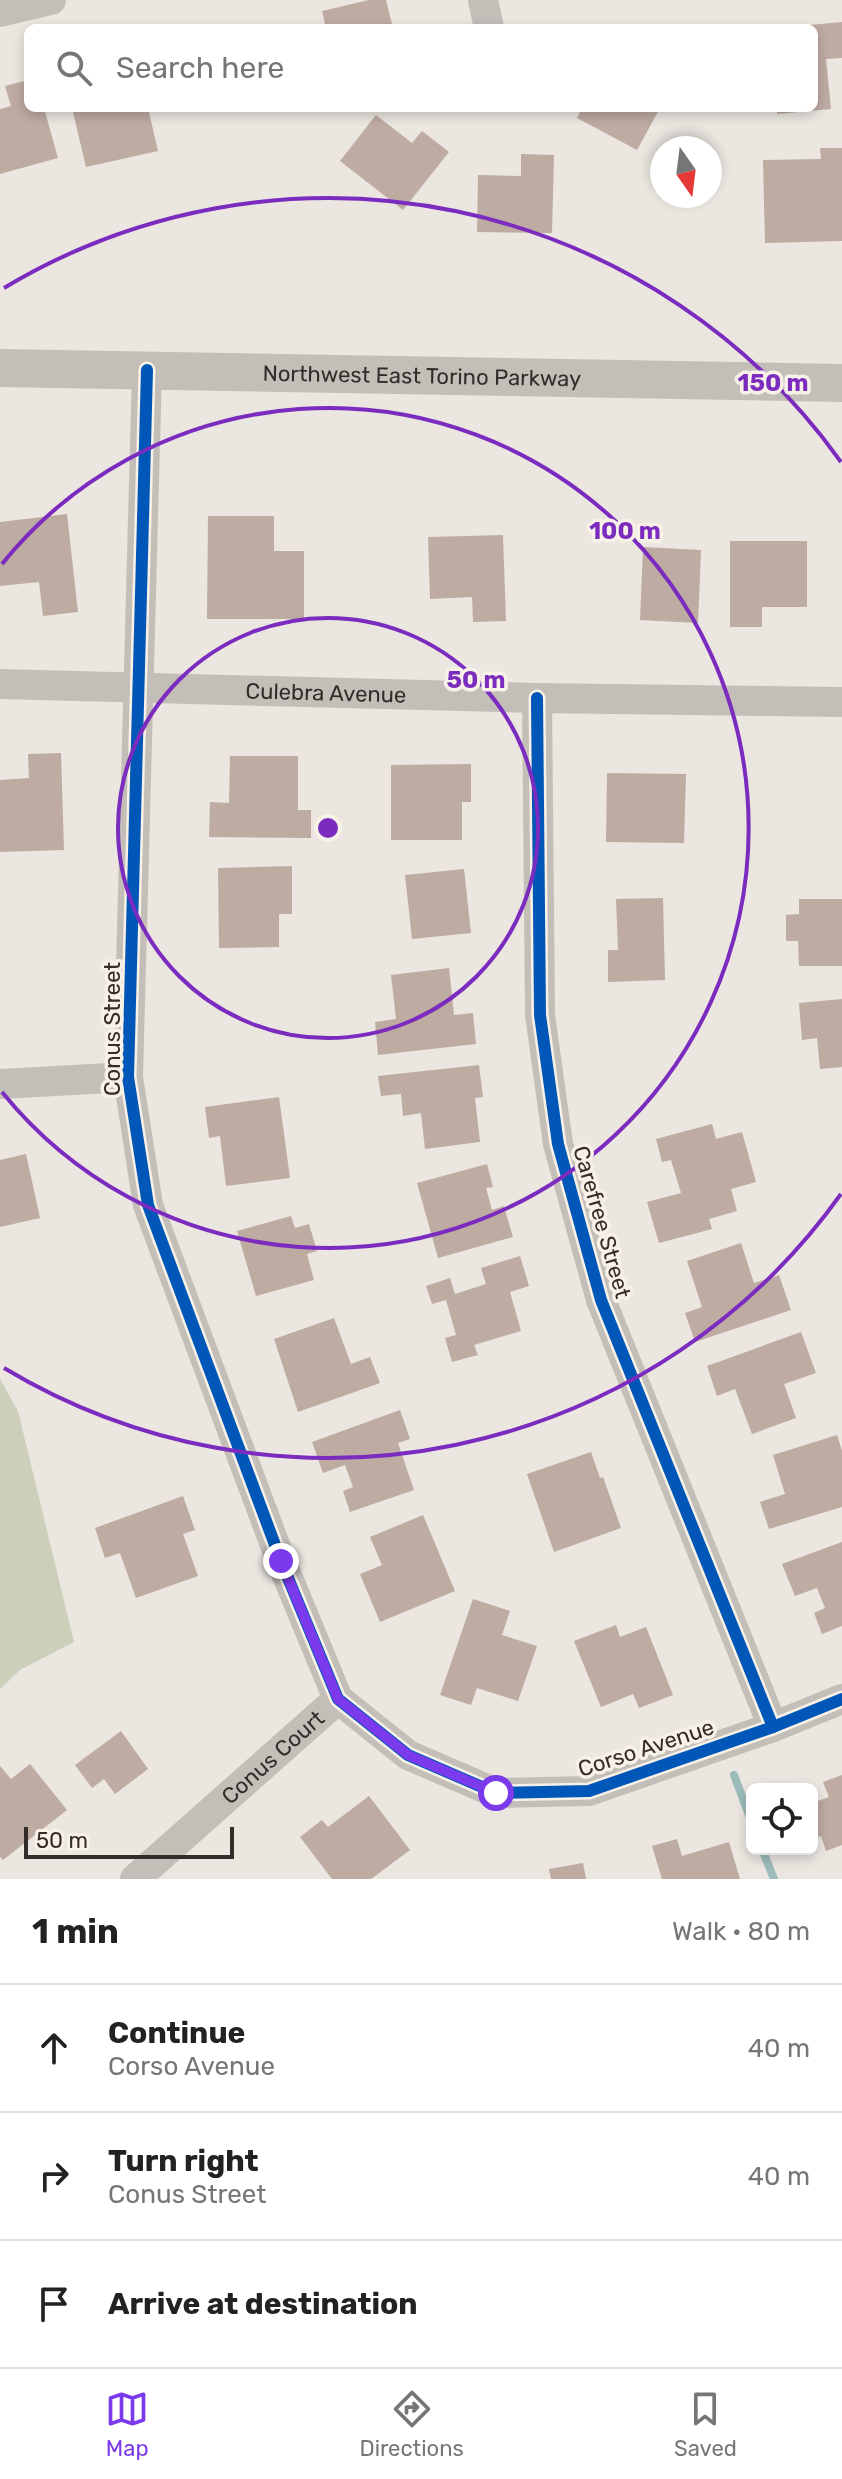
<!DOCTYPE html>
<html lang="en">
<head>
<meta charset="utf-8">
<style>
	body { margin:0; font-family:Rubik,sans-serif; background:#f2f2f2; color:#222 }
	.controls { position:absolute; right:24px; bottom:24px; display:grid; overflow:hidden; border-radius:12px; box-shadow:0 4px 12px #0003 }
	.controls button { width:72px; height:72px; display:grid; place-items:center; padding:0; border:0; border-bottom:2px solid #e0e0e0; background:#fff; color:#222; font:40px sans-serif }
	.compass { position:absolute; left:650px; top:136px; width:72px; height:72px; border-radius:50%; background:#fff; box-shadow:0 4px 12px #0003; rotate:166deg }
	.scale { position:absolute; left:24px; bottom:20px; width:210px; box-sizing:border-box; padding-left:8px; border:4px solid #342c28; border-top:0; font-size:22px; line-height:28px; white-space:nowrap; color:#342c28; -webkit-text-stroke:6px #f8f1e7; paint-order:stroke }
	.stop { position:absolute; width:24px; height:24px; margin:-18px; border:6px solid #7c3aed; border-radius:50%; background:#fff }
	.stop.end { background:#7c3aed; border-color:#fff; box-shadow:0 2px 8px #0008 }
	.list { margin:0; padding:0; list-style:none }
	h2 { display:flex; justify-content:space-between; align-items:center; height:104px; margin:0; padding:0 32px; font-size:34px }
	h2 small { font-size:26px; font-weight:400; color:#767676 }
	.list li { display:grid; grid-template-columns:52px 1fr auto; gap:24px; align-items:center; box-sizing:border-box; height:128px; padding:0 32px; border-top:2px solid #e0e0e0 }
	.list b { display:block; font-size:30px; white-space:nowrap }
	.list p { margin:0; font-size:26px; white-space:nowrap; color:#767676 }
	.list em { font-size:26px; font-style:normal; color:#767676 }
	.icon { flex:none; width:44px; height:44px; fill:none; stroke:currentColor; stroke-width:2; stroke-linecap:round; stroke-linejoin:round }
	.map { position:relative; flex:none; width:842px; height:1879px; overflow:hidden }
	.search { position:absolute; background:#fff; box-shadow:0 4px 12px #0003; left:24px; right:24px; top:24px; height:88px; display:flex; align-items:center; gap:20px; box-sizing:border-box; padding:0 28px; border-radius:12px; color:#767676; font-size:30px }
	.sheet { height:488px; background:#fff }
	nav { display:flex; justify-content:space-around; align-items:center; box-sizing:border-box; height:112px; border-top:2px solid #e0e0e0; background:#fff; font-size:22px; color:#767676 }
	nav a { display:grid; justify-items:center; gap:4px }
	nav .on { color:#7c3aed }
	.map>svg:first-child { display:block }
</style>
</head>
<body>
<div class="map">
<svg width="842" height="1879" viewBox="0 0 842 1879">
	<rect width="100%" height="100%" fill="#ebe6e0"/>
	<!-- green -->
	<path fill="#ccd0bb" d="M0,1379l18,32 56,231 -54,28 -20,19z"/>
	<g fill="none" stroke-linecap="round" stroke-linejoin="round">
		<!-- stream -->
		<g stroke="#9dbbbb" stroke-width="8">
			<path d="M734,1775l18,48"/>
			<path d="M762,1849l12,30"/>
		</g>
	</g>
	<!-- building -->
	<g fill="#beaba2">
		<path d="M369,0h17l7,28h-67l-4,-17z"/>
		<path d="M842,22v36l-16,1 5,50 -54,5v-6h37v-80h-14v-2z"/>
		<path d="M28,80v28h16l14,50 -58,16v-65l11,-3 -6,-20z"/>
		<path d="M72,108h76l10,43 -72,16z"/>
		<path d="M582,108h78l-23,42 -60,-32z"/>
		<path d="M376,115l36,28 10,-12 27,21 -46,58 -63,-49z"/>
		<path d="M820,148h22v93l-77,2 -2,-83 58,-1z"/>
		<path d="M521,154l33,1 -2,78 -75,-1 1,-57 43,1z"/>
		<path d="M67,514l11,98 -35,4 -4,-34 -39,4v-64z"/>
		<path d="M208,516h66v35h30v68h-97z"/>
		<path d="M503,535l3,86 -33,1 -1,-25 -42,2 -2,-62z"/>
		<path d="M730,541h77v66h-45v20h-32z"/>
		<path d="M643,547l58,3 -3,73 -58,-3z"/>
		<path d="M61,753l3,97 -64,2v-72l29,-2 -1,-24z"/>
		<path d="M230,756h68v54h13v28l-102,-1 1,-35 19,1z"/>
		<path d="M471,764v38h-9v38h-71v-75z"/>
		<path d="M607,773l79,1 -2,69 -78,-1z"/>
		<path d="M292,866v48h-13v33l-60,1 -1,-80z"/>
		<path d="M464,869l7,64 -59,6 -7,-64z"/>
		<path d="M663,898l2,82 -57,2v-32h10l-2,-51z"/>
		<path d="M799,899h43v67h-43l-1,-25h-12v-26l13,-1z"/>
		<path d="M449,968l5,47 19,-2 3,31 -98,11 -3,-33 21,-3 -5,-44z"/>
		<path d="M842,999v68l-22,2 -3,-31 -15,2 -3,-37z"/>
		<path d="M479,1065l4,32 -8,1 5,44 -55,7 -4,-36 -18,3 -2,-22 -20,2 -3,-20z"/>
		<path d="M279,1097l11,81 -64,8 -6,-50 -11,2 -4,-31z"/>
		<path d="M712,1124l4,15 26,-7 14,50 -25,7 6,22 -28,8 3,10 -53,14 -12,-41 34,-9 -10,-33 -9,2 -6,-23z"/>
		<path d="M26,1154l14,64 -40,9v-67z"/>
		<path d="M487,1164l6,23 -7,1 6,22 12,-4 9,31 -75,21 -21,-75z"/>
		<path d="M291,1216l4,12 14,-4 8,27 -10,3 7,26 -58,16 -19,-65z"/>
		<path d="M741,1243l13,40 25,-8 12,35 -96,32 -10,-29 17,-6 -15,-46z"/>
		<path d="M520,1256l9,30 -19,6 11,39 -47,14 4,10 -26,7 -7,-24 11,-3 -10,-35 -14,4 -6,-18 24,-8 5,16 31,-10 -5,-16z"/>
		<path d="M334,1318l17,46 19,-7 10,26 -82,29 -24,-73z"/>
		<path d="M801,1332l15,41 -32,11 12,34 -44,16 -17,-45 -18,7 -10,-30z"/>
		<path d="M400,1410l10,29 -12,4 16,47 -64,22 -7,-21 10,-4 -8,-22 -22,8 -11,-31z"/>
		<path d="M837,1435l5,16v56l-73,22 -9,-27 25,-8 -12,-39z"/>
		<path d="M591,1452l9,26 3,-1 18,51 -67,24 -27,-78z"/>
		<path d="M183,1496l12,34 -12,4 15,42 -62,22 -16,-45 -15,5 -10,-30z"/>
		<path d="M423,1515l32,76 -75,31 -20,-48 22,-9 -12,-28z"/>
		<path d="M842,1542v84l-20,8 -8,-21 11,-5 -8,-20 -22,8 -13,-32z"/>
		<path d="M473,1599l37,12 -8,24 35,11 -19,55 -41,-13 -6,17 -31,-10z"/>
		<path d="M616,1625l4,12 26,-10 27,68 -34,13 -6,-14 -32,13 -27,-66z"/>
		<path d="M121,1731l27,38 -33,25 -11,-15 -12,9 -17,-23z"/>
		<path d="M30,1764l37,46 -64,50 -3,-3v-91l11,13z"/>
		<path d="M842,1775v70l-16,6 -5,-15 -9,3v-36l17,-6 -6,-15z"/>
		<path d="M369,1796l41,54 -39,29h-39l-32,-42 22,-17 6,7z"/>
		<path d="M677,1839l5,17 47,-14 11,37h-78l-10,-33z"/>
		<path d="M583,1863l3,16h-35l-2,-10z"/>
	</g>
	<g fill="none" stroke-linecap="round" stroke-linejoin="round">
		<!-- minor -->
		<g stroke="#c4beb9" stroke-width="30">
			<path d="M483,0l6,28"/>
			<path d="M0,12l51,-12"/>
			<path d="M147,370l-19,707 20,128 133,356 57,138 70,56 88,38 93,-2 184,-64 69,-28"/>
			<path id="s1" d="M0,684l537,14 305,4"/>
			<path d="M537,698l3,317 18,129 43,156 172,427"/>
			<path d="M0,1084l128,-7"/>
			<path id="s2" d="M135,1879l203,-180"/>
		</g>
		<!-- tertiary -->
		<path stroke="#c4beb9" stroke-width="38" id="s3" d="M0,368l842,15"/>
		<defs>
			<g id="cycleway">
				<path d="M147,370l-19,707 20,128 133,356 57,138 70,56 88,38 93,-2 184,-64 69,-28"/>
				<path d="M537,698l3,317 18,129 43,156 172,427"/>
			</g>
		</defs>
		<!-- cycleway casing -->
		<use href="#cycleway" stroke="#f8f1e7" stroke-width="17"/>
		<!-- cycleway -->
		<use href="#cycleway" stroke="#0057b8" stroke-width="12"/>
	</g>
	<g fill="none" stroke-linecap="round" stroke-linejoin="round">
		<!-- route -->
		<path stroke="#7c3aed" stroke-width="10" d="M281,1561l57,138 70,56 88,38"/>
	</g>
	<!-- distance rings -->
	<g fill="none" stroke="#7b2cbf" stroke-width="4">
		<circle cx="328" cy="828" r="210"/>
		<path d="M2 564A420 420 0 1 1 2 1092"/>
		<path d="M841 1194A630 630 0 0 1 4 1368M4 288A630 630 0 0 1 841 462"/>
	</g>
	<g text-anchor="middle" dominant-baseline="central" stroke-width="7" stroke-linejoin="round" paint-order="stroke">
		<!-- street labels -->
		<g font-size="22" fill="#342c28" stroke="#f8f1e7">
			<text stroke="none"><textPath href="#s3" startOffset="422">Northwest East Torino Parkway</textPath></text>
			<text stroke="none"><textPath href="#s1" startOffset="326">Culebra Avenue</textPath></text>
			<text transform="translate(112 1029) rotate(-90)">Conus Street</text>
			<text transform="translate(602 1222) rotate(74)">Carefree Street</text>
			<text transform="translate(646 1748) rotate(-18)">Corso Avenue</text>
			<text stroke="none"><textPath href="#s2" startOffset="184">Conus Court</textPath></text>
		</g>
	</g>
	<circle cx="328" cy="828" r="12" fill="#7b2cbf" stroke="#f8f1e7" stroke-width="4"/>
	<g font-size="24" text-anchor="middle" font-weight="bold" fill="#7b2cbf" stroke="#f8f1e7" stroke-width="7" stroke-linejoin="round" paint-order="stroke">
		<text x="773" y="391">150 m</text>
		<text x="625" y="539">100 m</text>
		<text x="476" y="688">50 m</text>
	</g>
</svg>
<div class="controls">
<button><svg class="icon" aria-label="locate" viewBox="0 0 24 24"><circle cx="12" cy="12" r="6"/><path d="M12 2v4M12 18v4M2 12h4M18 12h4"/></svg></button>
</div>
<svg class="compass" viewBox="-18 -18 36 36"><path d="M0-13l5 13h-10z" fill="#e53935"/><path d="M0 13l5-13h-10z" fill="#767676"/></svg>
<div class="scale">50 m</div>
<div class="stop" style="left:496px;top:1793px"></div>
<div class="stop end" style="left:281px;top:1561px"></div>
<div class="search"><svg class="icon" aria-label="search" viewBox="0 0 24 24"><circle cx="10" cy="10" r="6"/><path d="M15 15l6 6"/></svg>Search here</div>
</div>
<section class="sheet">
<h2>1 min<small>Walk · 80 m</small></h2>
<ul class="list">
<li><svg class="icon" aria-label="ahead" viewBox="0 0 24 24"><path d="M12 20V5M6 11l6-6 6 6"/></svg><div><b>Continue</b><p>Corso Avenue</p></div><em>40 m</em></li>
<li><svg class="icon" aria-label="right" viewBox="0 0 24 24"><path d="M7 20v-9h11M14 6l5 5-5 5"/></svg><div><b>Turn right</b><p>Conus Street</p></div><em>40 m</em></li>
<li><svg class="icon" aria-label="arrive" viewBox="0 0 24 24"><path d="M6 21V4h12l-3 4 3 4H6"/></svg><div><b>Arrive at destination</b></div></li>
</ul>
</section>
<nav>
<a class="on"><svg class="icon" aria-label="map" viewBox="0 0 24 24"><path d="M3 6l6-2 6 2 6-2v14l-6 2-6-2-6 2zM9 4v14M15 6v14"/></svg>Map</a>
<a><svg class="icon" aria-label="directions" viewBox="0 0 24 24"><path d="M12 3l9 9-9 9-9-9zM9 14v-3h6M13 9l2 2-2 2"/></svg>Directions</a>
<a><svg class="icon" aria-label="saved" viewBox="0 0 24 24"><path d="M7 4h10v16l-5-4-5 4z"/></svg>Saved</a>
</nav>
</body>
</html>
